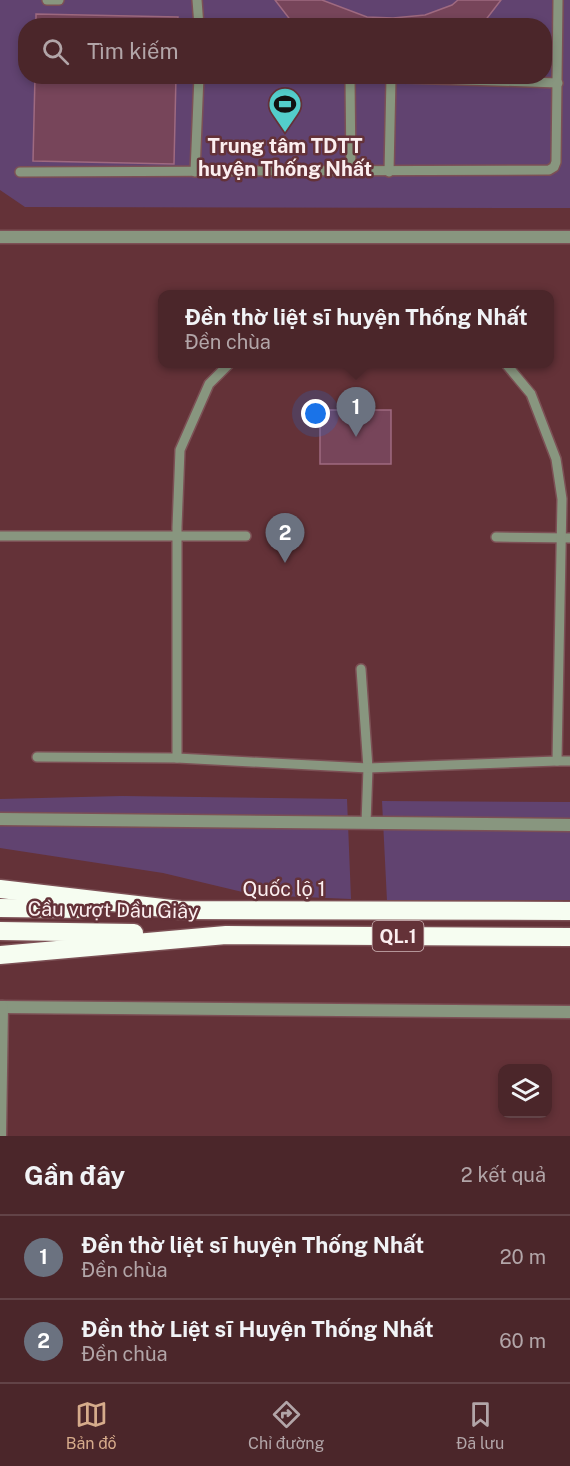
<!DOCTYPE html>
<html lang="vi">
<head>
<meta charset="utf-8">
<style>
	body { margin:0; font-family:"Public Sans",sans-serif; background:#553236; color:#f1f3f6 }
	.controls { position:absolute; right:18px; bottom:18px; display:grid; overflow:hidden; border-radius:12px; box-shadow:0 3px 9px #0003 }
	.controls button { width:54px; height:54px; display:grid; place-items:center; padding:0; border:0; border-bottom:2px solid #624347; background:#4b262a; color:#f1f3f6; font:30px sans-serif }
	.you { position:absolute; left:316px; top:414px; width:21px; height:21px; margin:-15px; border:4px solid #fff; border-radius:50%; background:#1a73e8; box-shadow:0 0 0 9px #1a73e833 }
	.badge { display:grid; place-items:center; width:39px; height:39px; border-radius:50%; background:#d6ab8b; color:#fff; font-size:20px; font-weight:700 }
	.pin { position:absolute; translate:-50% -50px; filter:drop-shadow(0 2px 3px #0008) }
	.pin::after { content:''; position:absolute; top:32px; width:21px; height:18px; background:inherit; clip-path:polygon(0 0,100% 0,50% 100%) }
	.popup { position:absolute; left:158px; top:290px; width:396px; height:78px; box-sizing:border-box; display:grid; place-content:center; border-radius:12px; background:#4b262a; filter:drop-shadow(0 2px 4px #0005); font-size:20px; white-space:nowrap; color:#b2a5a8 }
	.popup b { font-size:22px; color:#f1f3f6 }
	.popup::after { content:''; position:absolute; left:50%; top:100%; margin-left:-12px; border:12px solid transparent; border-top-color:#4b262a }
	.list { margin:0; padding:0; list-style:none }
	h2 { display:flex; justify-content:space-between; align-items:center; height:78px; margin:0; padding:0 24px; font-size:26px }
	h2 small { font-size:20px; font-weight:400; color:#b2a5a8 }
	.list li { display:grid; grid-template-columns:39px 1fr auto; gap:18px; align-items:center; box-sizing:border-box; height:84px; padding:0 24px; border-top:2px solid #624347 }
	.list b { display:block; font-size:22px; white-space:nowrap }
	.list p { margin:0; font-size:20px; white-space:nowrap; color:#b2a5a8 }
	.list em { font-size:20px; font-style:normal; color:#b2a5a8 }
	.icon { flex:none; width:33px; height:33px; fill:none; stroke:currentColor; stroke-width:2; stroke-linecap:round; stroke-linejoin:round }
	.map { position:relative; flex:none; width:570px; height:1136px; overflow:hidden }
	.search { position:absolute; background:#4b262a; box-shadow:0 3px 9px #0003; left:18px; right:18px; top:18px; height:66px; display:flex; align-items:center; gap:15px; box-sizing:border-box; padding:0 21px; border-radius:24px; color:#b2a5a8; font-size:22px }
	.sheet { height:246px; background:#4b262a }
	nav { display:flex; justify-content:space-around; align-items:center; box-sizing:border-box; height:84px; border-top:2px solid #624347; background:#4b262a; font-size:16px; color:#b2a5a8 }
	nav a { display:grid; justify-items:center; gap:3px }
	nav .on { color:#d6ab8b }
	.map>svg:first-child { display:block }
</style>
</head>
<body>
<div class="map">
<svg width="570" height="1136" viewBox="0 0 570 1136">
	<rect width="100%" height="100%" fill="#643238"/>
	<!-- green -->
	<g fill="#614370" fill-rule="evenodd">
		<path d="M0,0h570v208l-545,-1 -25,-17zM26,26h518v50h-518z"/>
		<path d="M122,796l225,3 4,100 -96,-4 -92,-22 -163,-25v-49z"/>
		<path d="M382,801l188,1v98l-183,1z"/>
	</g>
	<!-- building -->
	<g fill="#77455a" stroke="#9f6a80" stroke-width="1.5">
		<path d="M275,0h47l45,17 26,1 32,-3 27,-10 6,-5h43l-20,26h-186z"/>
		<path d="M36,14l142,3 -1,9h-141z"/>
		<path d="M35,76h141l-2,88 -141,-3z"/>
		<rect x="320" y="410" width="71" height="54"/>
	</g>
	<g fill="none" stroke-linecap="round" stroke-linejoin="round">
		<defs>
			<g id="lane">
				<path d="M47,0h12"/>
				<path d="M197,0l2,26"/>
				<path d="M345,76l213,7"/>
				<path d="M350,77l1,95"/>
				<path d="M20,172l529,-2 5,-3 2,-5 2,-162"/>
				<path d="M195,172l4,-96"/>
				<path d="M389,172l2,-94"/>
				<path d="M0,536h246"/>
				<path d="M496,537l74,1"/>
				<path d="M361,669l7,99 -2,55"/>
				<path d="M37,757l140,1 191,10 189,-7 5,-262 -6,-40 -25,-65 -25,-30"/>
				<path d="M177,758v-231l3,-77 29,-66 20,-20"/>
				<path d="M557,761h13"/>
			</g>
			<g id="street">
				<path d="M0,237h570"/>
				<path d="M0,819l570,6"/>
				<path d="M0,1007l570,5"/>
				<path d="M0,1136l2,-129"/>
			</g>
			<g id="highway">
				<path d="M0,889l180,21 390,1"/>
				<path d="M0,908l82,1"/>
				<path d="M0,931l134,2"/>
				<path d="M0,955l226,-20 344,2"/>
			</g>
		</defs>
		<!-- lane casing -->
		<use href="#lane" stroke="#7c5055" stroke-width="12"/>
		<!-- street casing -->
		<use href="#street" stroke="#7c5055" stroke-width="15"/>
		<!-- highway casing -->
		<use href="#highway" stroke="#7c5055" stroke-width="21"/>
		<!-- lane -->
		<use href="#lane" stroke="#88967f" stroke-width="9"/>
		<!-- street -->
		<use href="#street" stroke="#88967f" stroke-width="12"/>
		<!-- highway -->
		<use href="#highway" stroke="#f6fdf1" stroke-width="18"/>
	</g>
	<!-- icons -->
	<defs>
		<symbol id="stadium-pin" viewBox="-11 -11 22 30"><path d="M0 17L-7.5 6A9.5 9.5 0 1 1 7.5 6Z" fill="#53cdcb" stroke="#643238"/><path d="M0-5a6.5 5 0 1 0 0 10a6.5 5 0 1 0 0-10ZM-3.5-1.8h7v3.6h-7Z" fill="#111"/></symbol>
	</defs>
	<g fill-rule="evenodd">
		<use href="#stadium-pin" x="266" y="85" width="38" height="52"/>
	</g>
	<g text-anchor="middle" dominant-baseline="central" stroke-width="5" stroke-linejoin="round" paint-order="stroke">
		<!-- shield labels -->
		<rect fill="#643238" stroke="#ceb6b8" stroke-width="1.5" x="372.5" y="921" width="51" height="30" rx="4.5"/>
		<g font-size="18" font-weight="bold" fill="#fbeeef">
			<text x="398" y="936">QL.1</text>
		</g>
		<!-- poi labels -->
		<g font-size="20" font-weight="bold" fill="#fbeeef" stroke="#643238">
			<text x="285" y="146">Trung tâm TDTT<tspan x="285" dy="23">huyện Thống Nhất</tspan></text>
		</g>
		<!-- street labels -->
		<g font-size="20" fill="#fbeeef" stroke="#643238">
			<text x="284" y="889">Quốc lộ 1</text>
			<text transform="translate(113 910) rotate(1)">Cầu vượt Dầu Giây</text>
		</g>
	</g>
</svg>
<div class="controls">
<button><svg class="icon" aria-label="layers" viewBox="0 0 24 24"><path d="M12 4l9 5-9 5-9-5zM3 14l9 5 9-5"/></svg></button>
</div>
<div class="you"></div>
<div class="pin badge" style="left:356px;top:437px;background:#6b7280">1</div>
<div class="popup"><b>Đền thờ liệt sĩ huyện Thống Nhất</b>Đền chùa</div>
<div class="pin badge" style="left:285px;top:563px;background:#6b7280">2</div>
<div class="search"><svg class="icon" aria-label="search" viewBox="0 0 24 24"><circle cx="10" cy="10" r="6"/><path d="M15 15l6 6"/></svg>Tìm kiếm</div>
</div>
<section class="sheet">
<h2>Gần đây<small>2 kết quả</small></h2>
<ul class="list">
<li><span class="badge" style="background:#6b7280">1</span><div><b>Đền thờ liệt sĩ huyện Thống Nhất</b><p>Đền chùa</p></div><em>20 m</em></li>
<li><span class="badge" style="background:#6b7280">2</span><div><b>Đền thờ Liệt sĩ Huyện Thống Nhất</b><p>Đền chùa</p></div><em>60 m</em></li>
</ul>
</section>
<nav>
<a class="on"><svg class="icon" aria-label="map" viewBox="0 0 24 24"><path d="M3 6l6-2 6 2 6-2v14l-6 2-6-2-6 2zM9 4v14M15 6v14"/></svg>Bản đồ</a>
<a><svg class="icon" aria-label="directions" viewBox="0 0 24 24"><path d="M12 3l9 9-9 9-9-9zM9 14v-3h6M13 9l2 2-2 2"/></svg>Chỉ đường</a>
<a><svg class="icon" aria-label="saved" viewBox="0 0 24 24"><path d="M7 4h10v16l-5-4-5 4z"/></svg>Đã lưu</a>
</nav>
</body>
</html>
